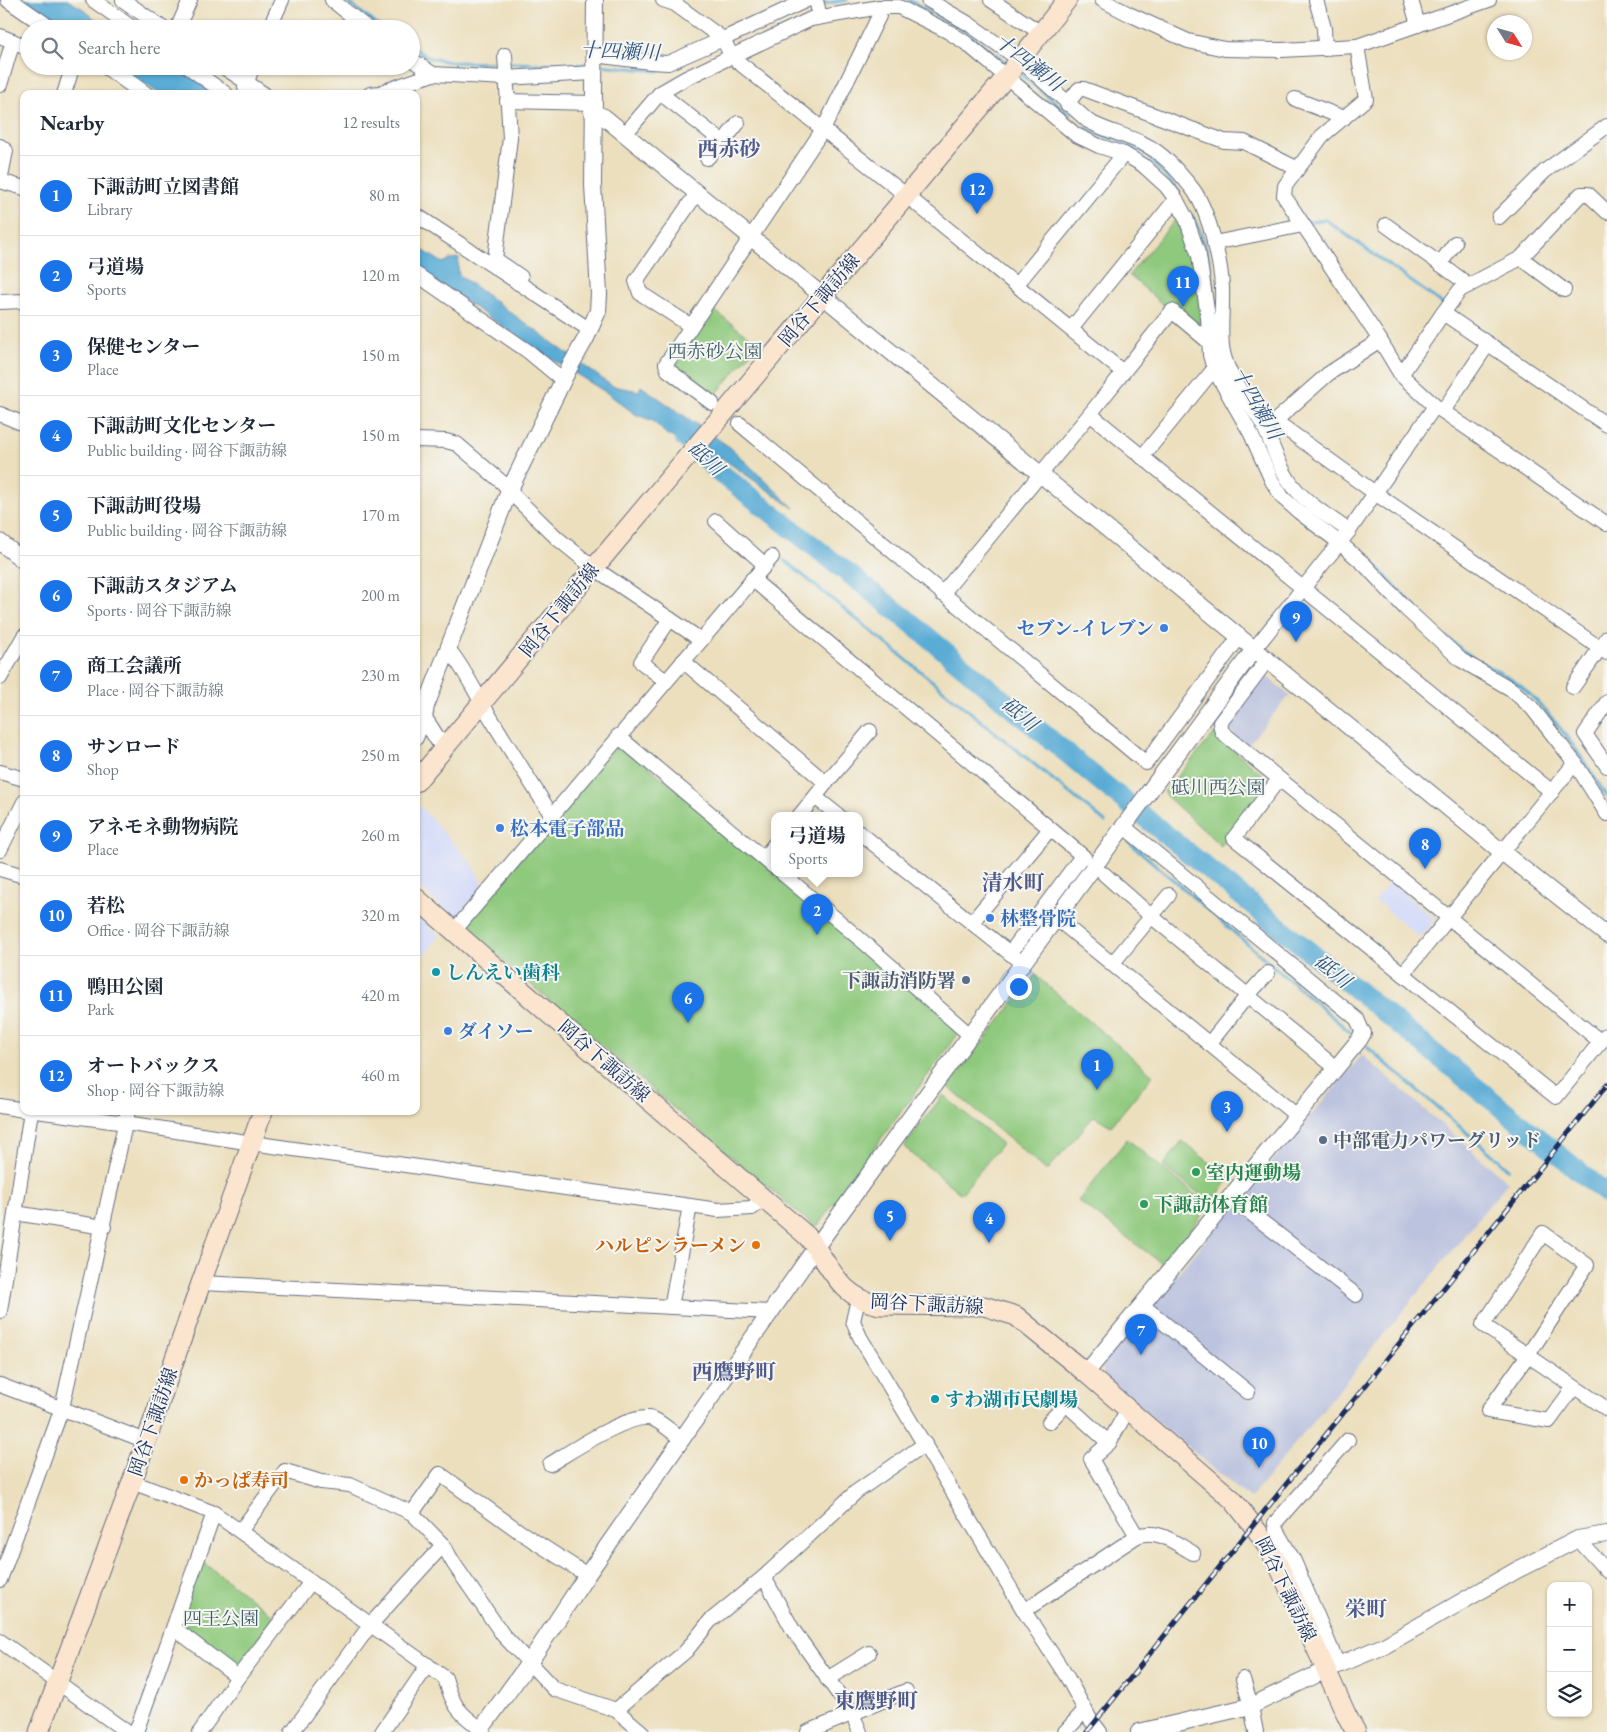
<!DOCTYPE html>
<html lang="en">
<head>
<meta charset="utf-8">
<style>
	body { margin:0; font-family:"EB Garamond","Noto Serif JP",serif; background:#f2f2f3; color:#1f2937 }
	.controls { position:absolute; right:15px; bottom:15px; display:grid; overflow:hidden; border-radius:10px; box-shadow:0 1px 4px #0004 }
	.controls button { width:45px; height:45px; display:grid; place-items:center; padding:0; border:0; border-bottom:1px solid #e0e1e3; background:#fff; color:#1f2937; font:25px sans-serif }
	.compass { position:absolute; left:1487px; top:15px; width:45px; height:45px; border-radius:50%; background:#fff; box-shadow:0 1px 4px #0004; rotate:127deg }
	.you { position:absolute; left:1018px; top:986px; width:18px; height:18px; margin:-12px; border:4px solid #fff; border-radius:50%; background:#1a73e8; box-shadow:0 0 0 8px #1a73e833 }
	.badge { display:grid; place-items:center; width:32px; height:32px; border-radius:50%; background:#1a73e8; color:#fff; font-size:16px; font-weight:700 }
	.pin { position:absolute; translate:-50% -41px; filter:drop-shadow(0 1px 2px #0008) }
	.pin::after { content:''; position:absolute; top:26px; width:18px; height:15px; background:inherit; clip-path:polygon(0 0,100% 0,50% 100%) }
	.popup { position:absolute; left:771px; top:812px; width:92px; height:65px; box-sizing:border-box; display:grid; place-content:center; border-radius:10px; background:#fff; filter:drop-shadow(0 1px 4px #0005); font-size:16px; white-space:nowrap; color:#747a83 }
	.popup b { font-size:19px; color:#1f2937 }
	.popup::after { content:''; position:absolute; left:50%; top:100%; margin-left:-10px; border:10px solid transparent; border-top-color:#fff }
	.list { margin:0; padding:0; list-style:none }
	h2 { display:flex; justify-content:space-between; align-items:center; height:65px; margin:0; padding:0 20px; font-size:21px }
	h2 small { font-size:16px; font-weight:400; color:#747a83 }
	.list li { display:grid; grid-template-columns:32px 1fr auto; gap:15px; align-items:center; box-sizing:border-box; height:80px; padding:0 20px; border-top:1px solid #e0e1e3 }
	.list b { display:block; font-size:19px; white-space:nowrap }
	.list p { margin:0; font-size:16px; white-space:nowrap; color:#747a83 }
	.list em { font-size:16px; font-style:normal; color:#747a83 }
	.icon { flex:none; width:28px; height:28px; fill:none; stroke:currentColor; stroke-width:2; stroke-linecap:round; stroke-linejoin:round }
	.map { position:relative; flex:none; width:1607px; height:1732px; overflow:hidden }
	.search { position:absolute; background:#fff; box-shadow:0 1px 4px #0004; left:20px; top:20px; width:400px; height:55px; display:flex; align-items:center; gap:12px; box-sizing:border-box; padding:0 18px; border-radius:28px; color:#747a83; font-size:19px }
	.panel { position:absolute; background:#fff; box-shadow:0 1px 4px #0004; left:20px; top:90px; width:400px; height:1025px; border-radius:10px }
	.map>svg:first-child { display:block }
</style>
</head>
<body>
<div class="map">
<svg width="1607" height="1732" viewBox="0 0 1607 1732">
	<rect width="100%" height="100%" fill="#f6f6f2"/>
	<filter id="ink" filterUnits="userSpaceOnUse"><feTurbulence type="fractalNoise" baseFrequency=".02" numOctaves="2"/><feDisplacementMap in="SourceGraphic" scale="10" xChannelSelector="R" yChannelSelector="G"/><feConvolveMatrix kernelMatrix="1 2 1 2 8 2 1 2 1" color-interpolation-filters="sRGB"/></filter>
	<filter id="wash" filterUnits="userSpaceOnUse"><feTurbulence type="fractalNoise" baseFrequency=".0096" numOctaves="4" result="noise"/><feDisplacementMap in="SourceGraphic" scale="20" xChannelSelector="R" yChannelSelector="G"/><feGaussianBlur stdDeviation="1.12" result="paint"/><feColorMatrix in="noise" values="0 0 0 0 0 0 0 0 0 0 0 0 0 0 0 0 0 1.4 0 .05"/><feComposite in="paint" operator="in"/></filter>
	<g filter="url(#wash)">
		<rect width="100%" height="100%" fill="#ecdfbd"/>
		<!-- built -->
		<g fill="#d2d9f9">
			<path d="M418,804l54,60 11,21 -28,34 -39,-35v-77z"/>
			<path d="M1390,882l45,37 -15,19 -45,-38z"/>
			<path d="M416,915l24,21 -24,28z"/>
		</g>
		<!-- industrial -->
		<g fill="#bcc3de">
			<path d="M1261,677h6l23,18 -44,52 -20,-21z"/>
			<path d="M1362,1055l146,127 -258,317 -146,-122 -2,-14z"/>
		</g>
		<!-- green -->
		<g fill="#8fc97d" stroke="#557c6e">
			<path d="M1176,219l23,57 2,62 -72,-63z"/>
			<path d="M710,307l48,37 -46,55 -41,-31z"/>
			<path d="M1214,734l58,48 -51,64 -58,-53z"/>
			<path d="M619,742l155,129v3h4l183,156 -143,195 -4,1 -116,-97 -235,-203z"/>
			<path d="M1035,975l118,100 -42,51 -17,-10 -47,55 -99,-84z"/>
			<path d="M943,1095l59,49 -41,50 -57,-47z"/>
			<path d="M1127,1139l82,67 -45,59 -86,-64z"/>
			<path d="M1182,1141l48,38 -19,24 -48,-37z"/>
			<path d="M201,1561l76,57 -39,53 -61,-44z"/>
		</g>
		<!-- water -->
		<g fill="#5aacd5" stroke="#3a6e9a">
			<path d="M24,0h43l15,8 25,21h-44z"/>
			<path d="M118,66h58l40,28h-56z"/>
			<path d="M416,246l27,17 8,-4 8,-1 -1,10 1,7 153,111 27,5 2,-5 90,62 64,61 -73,-51 -55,-23 -14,-14 -18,-7 -28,-21 -65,-40 -126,-85z"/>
		</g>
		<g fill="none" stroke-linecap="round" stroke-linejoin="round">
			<!-- stream -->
			<g stroke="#5aacd5" stroke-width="3">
				<path d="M345,0l38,29"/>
				<path d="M909,0l51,28 47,35"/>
				<path d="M821,4l26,-4"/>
				<path d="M411,47l19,11 19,4 52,1"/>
				<path d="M510,63l79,2"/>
				<path d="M600,65l57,6 9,-2"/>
				<path d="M1018,72l53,43"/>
				<path d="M1086,127l6,5 53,21 34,39"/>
				<path d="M1192,215c17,30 22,66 22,100"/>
				<path d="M1307,222l19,-2 118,85"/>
				<path d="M1451,310l79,54"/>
				<path d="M1253,423l8,14"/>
				<path d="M1278,475l9,16 19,17"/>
				<path d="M1320,519l21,16"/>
				<path d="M1346,539l24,21 55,57"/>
				<path d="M784,560l321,262"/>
				<path d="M1446,637c10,8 20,17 31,23 15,9 32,16 46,28 34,30 60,71 84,109"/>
				<path d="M1129,842l222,191"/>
				<path d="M1367,1047l142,122"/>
			</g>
			<!-- river -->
			<path stroke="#5aacd5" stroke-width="20" d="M683,436l35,35 186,146 190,159 513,418"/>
		</g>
	</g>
	<g filter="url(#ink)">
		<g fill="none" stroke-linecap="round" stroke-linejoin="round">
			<defs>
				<g id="minor">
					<path d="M93,0l41,29"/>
					<path d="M123,0l41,29"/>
					<path d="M332,0l36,29"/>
					<path d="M663,0l12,4 48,35 7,14 7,8 170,135 216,176"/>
					<path d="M816,0l4,17"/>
					<path d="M928,0l41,24 51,36 68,61c18,10 38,14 56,23 19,9 34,27 47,43 17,20 30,74 31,101 1,18 -3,47 1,64 5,27 27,50 40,73 10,20 16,44 30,61 15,19 37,31 56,45"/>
					<path d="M991,0l50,33"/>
					<path d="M1102,0l27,14 59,27 37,8 57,1 75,-4 132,-46"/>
					<path d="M1316,0l8,28 1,21"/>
					<path d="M1411,0l7,25"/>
					<path d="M177,29l13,-29"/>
					<path d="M269,29l13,-29"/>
					<path d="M0,36l29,12"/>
					<path d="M1357,46l9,53 -44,37 -37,50 -1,10 96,144 21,35 34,31 172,118"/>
					<path d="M505,55l5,83 -15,121 26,18 -3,6"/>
					<path d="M594,55l56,7 18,1 55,-24 84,-39"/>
					<path d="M411,59l22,15 72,4 88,-5"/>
					<path d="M187,66l39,28"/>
					<path d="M222,66l42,28"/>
					<path d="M0,85l13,-44"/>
					<path d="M246,88l-1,-1 8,-21"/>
					<path d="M660,93l63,49 -16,16"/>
					<path d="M64,94l6,-19"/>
					<path d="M370,94l9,-1 54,-19"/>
					<path d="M1295,99l49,19"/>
					<path d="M507,101l86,2"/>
					<path d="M1067,104l12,-15h5l140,52 20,1 52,26"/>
					<path d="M625,134l35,-41 26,-15 125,-59 69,-12h19l50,25 17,11 110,92 23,11 25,8 19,11 23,21 10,13 10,19 13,38 9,61 2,38 4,14 36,63 22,49 11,17 16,14 41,31 25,22 40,43 56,52 50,29 21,19 43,55 32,51"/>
					<path d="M723,142l15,-19"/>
					<path d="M0,146l6,5 -6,30"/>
					<path d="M0,181l24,7"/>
					<path d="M416,215l174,115"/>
					<path d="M1499,217l46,-46 62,-45"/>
					<path d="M1386,225l83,60"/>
					<path d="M1214,243l89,-18"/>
					<path d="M1521,258l43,32"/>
					<path d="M1440,264l15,-21"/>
					<path d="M416,274l113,78 29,24 6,3"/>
					<path d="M1017,284l107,-130"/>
					<path d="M0,302l24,-1"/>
					<path d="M1443,313l17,-23 61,-32 60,-64h7l19,18"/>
					<path d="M691,326l-51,-33 -4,-12 61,-88"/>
					<path d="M1071,329l105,-130"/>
					<path d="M1380,340l-52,34 -53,47 100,72 232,160"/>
					<path d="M1401,375l42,-62 164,112"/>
					<path d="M712,403l-44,-33 -2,-6 158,-236 55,-112 1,-9"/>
					<path d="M1443,411l45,-67"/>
					<path d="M0,414l24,10"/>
					<path d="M1090,414l462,378"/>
					<path d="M740,424l406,339 94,-127"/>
					<path d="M416,440l30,1 11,3 47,40 5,7 48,47 37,30 107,72"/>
					<path d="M1142,457l72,-88"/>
					<path d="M716,521l49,44"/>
					<path d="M752,579l332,278"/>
					<path d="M942,594l148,-180 82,-103 37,31"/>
					<path d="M1255,648l94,-117 86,-125"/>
					<path d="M449,650c14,17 23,36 34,55 22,37 46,74 69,111"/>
					<path d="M1268,659l-48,64 2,9 379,310"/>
					<path d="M683,661l143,122 -11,14 24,19"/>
					<path d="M0,678l24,-42"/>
					<path d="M666,681l-25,-19 29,-43"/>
					<path d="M1573,687l34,-49"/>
					<path d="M1607,702l-22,32 22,32"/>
					<path d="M618,736l156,131"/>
					<path d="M416,738l8,-20"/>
					<path d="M0,772l24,7"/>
					<path d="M1279,779l-45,59 322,259 50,-62"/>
					<path d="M826,783l44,-52"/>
					<path d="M799,816l16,-19"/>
					<path d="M1123,826l234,193 6,14"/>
					<path d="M860,833l162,130"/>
					<path d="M0,850l24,-48"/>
					<path d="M764,858l10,-13"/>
					<path d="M0,869l24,7"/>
					<path d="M783,874l84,71 104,91"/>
					<path d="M1104,874l47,42 185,152"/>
					<path d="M1056,918l241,198"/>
					<path d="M972,922l78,-93"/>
					<path d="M454,931l318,-374"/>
					<path d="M1010,953l72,-97"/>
					<path d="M1112,964l57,-69"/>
					<path d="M1403,974l172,-211"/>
					<path d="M1209,1044l38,-48 21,-23"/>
					<path d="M0,1106l24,4"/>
					<path d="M36,1111l90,12 126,20 466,67 34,-2 12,-10"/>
					<path d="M1230,1197l126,98"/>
					<path d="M15,1213l89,14"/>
					<path d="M201,1283l569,29"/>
					<path d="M858,1299l-5,22 7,16 164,274 43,66 23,42 10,13"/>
					<path d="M1142,1305l106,87"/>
					<path d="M671,1307l19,-101"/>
					<path d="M0,1311l31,-200"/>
					<path d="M0,1385l146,56"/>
					<path d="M1574,1387l-25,34 -61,-10 40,-56 59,-90 -44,-32 -60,92c41,28 83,56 124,84"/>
					<path d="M1128,1409l-19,34 -18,16 46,77"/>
					<path d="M1049,1422l17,-18 43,39"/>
					<path d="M550,1464c20,-12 81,-53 103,-45 10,4 20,14 29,21"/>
					<path d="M132,1482l82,31 97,69 -73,95 -38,55"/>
					<path d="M412,1513l28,-39 80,58 67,43"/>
					<path d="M241,1530l44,-59 36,11 29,3 62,28 31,32 11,19 49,71 51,54 62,21 70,-59 24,-30 54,-44 92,-85 69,-48"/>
					<path d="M1578,1539l29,32"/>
					<path d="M764,1577l29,53 59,83 8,19"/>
					<path d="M0,1580l62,-172 66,-297"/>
					<path d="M311,1582l134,96c8,28 13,34 36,51"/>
					<path d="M1024,1611l113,-75c21,-8 38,7 56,17"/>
					<path d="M174,1628l64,49"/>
					<path d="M0,1641l127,91"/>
					<path d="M1338,1665l-44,-104 -18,-31 -1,-7 73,-83"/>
					<path d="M827,1679l42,-26"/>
					<path d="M1243,1679l8,27 5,26"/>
					<path d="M616,1710l26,22"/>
					<path d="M136,1732l78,-219"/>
					<path d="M292,1732l79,-108 72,-79"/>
					<path d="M382,1732l46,-67"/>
					<path d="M808,1732l98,-41"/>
					<path d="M1065,1732l20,-22"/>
				</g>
				<g id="tertiary">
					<path d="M9,0l42,29"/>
					<path d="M106,66l39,28"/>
					<path d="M592,112l12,5 898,735 105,83"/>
					<path d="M0,542l24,19"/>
					<path d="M444,749l-20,-31 2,-12 83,-215 59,-121 18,-32 12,-27 1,-17 -6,-109 2,-185"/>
					<path d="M1086,1373l273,-333 4,-7"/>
					<path d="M479,1732l50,-69 58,-88 229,-328 201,-276 238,-323"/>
					<path d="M1139,1732l112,-26 75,-36 58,-24 133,-76 61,-31 29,-5"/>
				</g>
				<g id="secondary">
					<path d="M416,782l178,-214 412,-491 61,-77"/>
					<path d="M416,898l172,150 219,188c24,29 31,61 72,69l105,1 32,10 70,57 147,127 25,32 20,32 69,152 9,16"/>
					<path d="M39,1732l93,-250 69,-199 62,-172"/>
				</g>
			</defs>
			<!-- minor casing -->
			<use href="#minor" stroke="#646d7f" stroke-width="16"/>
			<!-- tertiary casing -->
			<use href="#tertiary" stroke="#646d7f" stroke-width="18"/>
			<!-- secondary casing -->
			<use href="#secondary" stroke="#646d7f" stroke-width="21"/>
			<!-- minor -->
			<use href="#minor" stroke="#fff" stroke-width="14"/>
			<!-- tertiary -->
			<use href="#tertiary" stroke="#fff" stroke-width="16"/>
			<!-- secondary -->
			<use href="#secondary" stroke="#fbe5cf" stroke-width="19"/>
			<defs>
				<path id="rail" d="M1087,1732l520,-647"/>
			</defs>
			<!-- rail casing -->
			<use href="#rail" stroke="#1b2f5e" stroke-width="5"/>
			<!-- rail -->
			<use href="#rail" stroke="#f6f6f2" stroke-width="3" stroke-dasharray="9" stroke-linecap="butt"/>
		</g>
	</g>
	<!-- markers -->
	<g fill="#3f7fe0" stroke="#f6f6f2" stroke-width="2">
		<circle cx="1164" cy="628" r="5"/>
		<circle cx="500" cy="828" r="5"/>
		<circle cx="990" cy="918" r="5"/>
		<circle cx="448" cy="1031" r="5"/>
	</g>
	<g fill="#0f9aa8" stroke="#f6f6f2" stroke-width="2">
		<circle cx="436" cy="972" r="5"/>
		<circle cx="935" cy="1399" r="5"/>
	</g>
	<g fill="#5c6f8a" stroke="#f6f6f2" stroke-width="2">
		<circle cx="966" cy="980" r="5"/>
		<circle cx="1323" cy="1140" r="5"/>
	</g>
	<g fill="#2e9e5b" stroke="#f6f6f2" stroke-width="2">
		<circle cx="1196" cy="1172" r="5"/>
		<circle cx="1144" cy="1204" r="5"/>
	</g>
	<g fill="#e8710a" stroke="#f6f6f2" stroke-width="2">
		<circle cx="756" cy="1245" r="5"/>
		<circle cx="184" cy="1480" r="5"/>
	</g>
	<g text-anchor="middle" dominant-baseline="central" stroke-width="4" stroke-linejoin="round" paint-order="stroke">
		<!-- street labels -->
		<g font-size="19" fill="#1b2f5e" stroke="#f6f6f2">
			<text transform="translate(819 300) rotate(-50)">岡谷下諏訪線</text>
			<text transform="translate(559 610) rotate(-51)">岡谷下諏訪線</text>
			<text transform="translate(604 1061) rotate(41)">岡谷下諏訪線</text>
			<text transform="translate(927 1304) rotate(3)">岡谷下諏訪線</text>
			<text transform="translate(153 1422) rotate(-71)">岡谷下諏訪線</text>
			<text transform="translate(1286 1589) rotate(64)">岡谷下諏訪線</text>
		</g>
		<!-- park labels -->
		<g font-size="19" fill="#3e5d67" stroke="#f6f6f2">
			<text x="715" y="351">西赤砂公園</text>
			<text x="1218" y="787">砥川西公園</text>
			<text x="221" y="1618">四王公園</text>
		</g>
		<!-- shop labels -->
		<g font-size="19" font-weight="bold" fill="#366cbe" stroke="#f6f6f2" text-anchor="start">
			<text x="1154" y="628" text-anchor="end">セブン-イレブン</text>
			<text x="510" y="828">松本電子部品</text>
			<text x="1000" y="918">林整骨院</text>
			<text x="458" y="1031">ダイソー</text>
		</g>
		<!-- culture labels -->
		<g font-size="19" font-weight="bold" fill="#0d838f" stroke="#f6f6f2" text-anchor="start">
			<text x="446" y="972">しんえい歯科</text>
			<text x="945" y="1399">すわ湖市民劇場</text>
		</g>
		<!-- service labels -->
		<g font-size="19" font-weight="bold" fill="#4e5e75" stroke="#f6f6f2" text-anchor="end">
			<text x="956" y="980">下諏訪消防署</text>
			<text x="1333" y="1140" text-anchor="start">中部電力パワーグリッド</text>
		</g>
		<!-- leisure labels -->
		<g font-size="19" font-weight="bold" fill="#27864d" stroke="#f6f6f2" text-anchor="start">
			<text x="1206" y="1172">室内運動場</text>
			<text x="1154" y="1204">下諏訪体育館</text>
		</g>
		<!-- food labels -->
		<g font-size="19" font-weight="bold" fill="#c56008" stroke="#f6f6f2" text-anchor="end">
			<text x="746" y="1245">ハルピンラーメン</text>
			<text x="194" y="1480" text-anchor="start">かっぱ寿司</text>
		</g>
		<!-- water labels -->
		<g font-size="20" font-style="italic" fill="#2e5482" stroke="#f6f6f2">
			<text transform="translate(620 51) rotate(2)">十四瀬川</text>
			<text transform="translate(1029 62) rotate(38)">十四瀬川</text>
			<text transform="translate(1257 403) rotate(60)">十四瀬川</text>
			<text transform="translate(706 458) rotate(43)">砥川</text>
			<text transform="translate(1020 714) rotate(40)">砥川</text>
			<text transform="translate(1333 971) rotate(39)">砥川</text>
		</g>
		<!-- quarter labels -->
		<g font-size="21" font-weight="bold" fill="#4f5a8b" stroke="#f6f6f2">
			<text x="729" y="148">西赤砂</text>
			<text x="1013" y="882">清水町</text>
			<text x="734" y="1371">西鷹野町</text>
			<text x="1366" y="1608">栄町</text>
			<text x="876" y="1700">東鷹野町</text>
		</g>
	</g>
</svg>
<div class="controls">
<button>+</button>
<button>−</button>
<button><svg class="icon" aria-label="layers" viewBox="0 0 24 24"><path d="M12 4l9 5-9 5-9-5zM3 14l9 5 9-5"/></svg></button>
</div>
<svg class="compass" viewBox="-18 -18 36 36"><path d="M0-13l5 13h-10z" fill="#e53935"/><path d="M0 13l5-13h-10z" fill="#747a83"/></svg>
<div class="you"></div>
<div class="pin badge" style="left:1097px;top:1090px">1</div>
<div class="pin badge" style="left:817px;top:935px">2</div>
<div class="popup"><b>弓道場</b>Sports</div>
<div class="pin badge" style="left:1227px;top:1132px">3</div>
<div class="pin badge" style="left:989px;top:1243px">4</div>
<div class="pin badge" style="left:890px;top:1241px">5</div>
<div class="pin badge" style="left:688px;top:1023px">6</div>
<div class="pin badge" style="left:1141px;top:1355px">7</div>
<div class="pin badge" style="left:1425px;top:869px">8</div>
<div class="pin badge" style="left:1296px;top:642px">9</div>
<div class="pin badge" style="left:1259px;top:1468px">10</div>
<div class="pin badge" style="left:1183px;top:307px">11</div>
<div class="pin badge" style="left:977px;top:214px">12</div>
<div class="search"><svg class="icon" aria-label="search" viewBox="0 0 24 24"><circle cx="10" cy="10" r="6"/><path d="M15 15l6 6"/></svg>Search here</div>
<section class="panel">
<h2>Nearby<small>12 results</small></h2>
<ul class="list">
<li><span class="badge">1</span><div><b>下諏訪町立図書館</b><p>Library</p></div><em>80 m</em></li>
<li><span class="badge">2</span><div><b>弓道場</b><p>Sports</p></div><em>120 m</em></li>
<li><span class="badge">3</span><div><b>保健センター</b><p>Place</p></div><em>150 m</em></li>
<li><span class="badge">4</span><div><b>下諏訪町文化センター</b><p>Public building · 岡谷下諏訪線</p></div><em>150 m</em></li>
<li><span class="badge">5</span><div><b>下諏訪町役場</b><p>Public building · 岡谷下諏訪線</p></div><em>170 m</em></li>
<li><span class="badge">6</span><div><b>下諏訪スタジアム</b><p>Sports · 岡谷下諏訪線</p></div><em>200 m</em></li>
<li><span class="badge">7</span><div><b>商工会議所</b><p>Place · 岡谷下諏訪線</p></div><em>230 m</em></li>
<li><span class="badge">8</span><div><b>サンロード</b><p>Shop</p></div><em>250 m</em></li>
<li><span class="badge">9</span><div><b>アネモネ動物病院</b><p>Place</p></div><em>260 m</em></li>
<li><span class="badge">10</span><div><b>若松</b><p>Office · 岡谷下諏訪線</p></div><em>320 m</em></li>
<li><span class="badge">11</span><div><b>鴨田公園</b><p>Park</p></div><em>420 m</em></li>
<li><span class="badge">12</span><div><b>オートバックス</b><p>Shop · 岡谷下諏訪線</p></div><em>460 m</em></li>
</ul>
</section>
</div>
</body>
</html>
